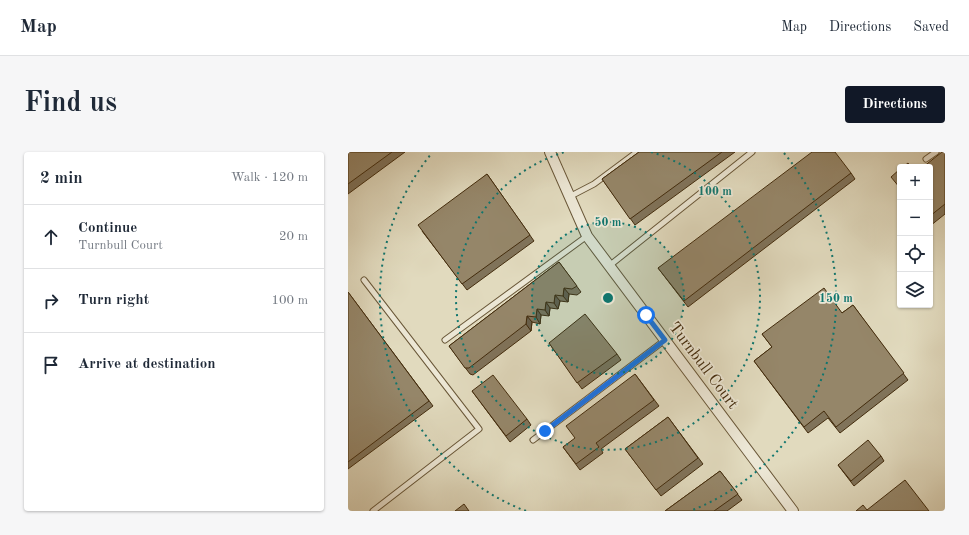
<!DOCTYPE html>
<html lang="en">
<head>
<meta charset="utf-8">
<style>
	body { margin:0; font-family:"Old Standard TT",serif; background:#f6f6f7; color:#1f2937 }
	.controls { position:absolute; right:12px; top:12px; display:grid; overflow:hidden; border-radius:4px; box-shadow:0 1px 3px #0004 }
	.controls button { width:36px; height:36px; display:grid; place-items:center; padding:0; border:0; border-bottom:1px solid #e0e1e3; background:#fff; color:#1f2937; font:20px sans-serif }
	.stop { position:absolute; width:12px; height:12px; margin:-9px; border:3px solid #1a73e8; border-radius:50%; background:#fff }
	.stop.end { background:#1a73e8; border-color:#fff; box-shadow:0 1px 4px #0008 }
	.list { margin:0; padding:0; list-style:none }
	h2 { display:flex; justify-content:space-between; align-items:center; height:52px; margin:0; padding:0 16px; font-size:17px }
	h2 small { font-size:13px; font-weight:400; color:#747a83 }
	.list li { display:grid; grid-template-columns:26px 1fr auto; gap:12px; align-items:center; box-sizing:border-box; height:64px; padding:0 16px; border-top:1px solid #e0e1e3 }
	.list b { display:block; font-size:15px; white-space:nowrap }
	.list p { margin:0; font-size:13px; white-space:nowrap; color:#747a83 }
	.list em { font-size:13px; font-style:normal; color:#747a83 }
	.icon { flex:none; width:22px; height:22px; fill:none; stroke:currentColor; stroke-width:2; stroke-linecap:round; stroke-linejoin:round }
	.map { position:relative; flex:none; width:597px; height:359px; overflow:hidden; border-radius:4px }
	header { display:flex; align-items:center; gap:24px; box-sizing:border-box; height:56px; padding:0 20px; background:#fff; border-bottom:1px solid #e0e1e3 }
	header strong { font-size:19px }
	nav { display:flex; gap:22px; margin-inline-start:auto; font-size:14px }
	.intro { display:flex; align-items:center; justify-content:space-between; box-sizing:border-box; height:96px; padding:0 24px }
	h1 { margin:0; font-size:28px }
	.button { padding:10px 18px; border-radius:4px; background:#111827; color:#fff; font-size:14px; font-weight:700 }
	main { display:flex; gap:24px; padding:0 24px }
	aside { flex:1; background:#fff; border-radius:4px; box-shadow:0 1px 3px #0004 }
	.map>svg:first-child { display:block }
</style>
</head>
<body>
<header>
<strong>Map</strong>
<nav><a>Map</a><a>Directions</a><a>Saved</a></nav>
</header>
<div class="intro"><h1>Find us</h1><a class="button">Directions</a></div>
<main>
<aside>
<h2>2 min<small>Walk · 120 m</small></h2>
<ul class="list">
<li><svg class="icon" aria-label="ahead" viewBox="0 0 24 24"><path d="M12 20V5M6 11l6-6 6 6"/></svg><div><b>Continue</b><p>Turnbull Court</p></div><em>20 m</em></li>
<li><svg class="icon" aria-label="right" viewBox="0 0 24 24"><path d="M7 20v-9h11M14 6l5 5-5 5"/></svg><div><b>Turn right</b></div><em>100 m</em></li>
<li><svg class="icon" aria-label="arrive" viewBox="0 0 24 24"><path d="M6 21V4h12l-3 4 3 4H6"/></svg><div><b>Arrive at destination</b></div></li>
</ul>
</aside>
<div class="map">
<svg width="597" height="359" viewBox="0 0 597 359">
	<rect width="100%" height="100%" fill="#e1dabe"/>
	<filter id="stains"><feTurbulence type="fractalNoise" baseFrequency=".005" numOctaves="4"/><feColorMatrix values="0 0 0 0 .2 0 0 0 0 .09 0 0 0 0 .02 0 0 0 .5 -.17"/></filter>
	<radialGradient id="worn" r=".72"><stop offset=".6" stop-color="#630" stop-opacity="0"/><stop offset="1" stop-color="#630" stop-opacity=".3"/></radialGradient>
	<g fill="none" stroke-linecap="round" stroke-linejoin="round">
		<defs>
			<g id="service">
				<path d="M578,7l10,-7"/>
				<path d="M221,45l25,-13 43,-32"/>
				<path d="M261,114l143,-114"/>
				<path d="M16,128l115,149 -106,82"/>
				<path d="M97,188l142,-104"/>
				<path d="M185,288l132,-100"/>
			</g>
			<path id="minor" d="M202,0l37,84 206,275"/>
		</defs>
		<!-- service casing -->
		<use href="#service" stroke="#6a5839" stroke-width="7"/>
		<!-- minor casing -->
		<use href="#minor" stroke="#6a5839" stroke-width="12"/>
		<!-- service -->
		<use href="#service" stroke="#ece7d5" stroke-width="5"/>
		<!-- minor -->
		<use href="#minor" stroke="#ece7d5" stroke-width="10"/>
	</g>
	<!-- wall -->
	<g fill="#80735a" stroke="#432c0d">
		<path d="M0,0h57l-57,42z"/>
		<path d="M291,0h96l-100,73 -33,-46z"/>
		<path d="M597,0v62l-15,12v-59z"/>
		<path d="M503,21l4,6 -167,128 -30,-39z"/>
		<path d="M139,22l47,67 -67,49 -45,-59z"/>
		<path d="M211,110l22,30 -4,3 -8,-1 -1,8 -8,-1 -2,8 -8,-1 -1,8 -8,-1 -1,9 -8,-2 -1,9 -58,44 -3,-1 -21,-28z"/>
		<path d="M0,140l85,114 -85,63z"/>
		<path d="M505,153l55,75 -68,53 -12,-15 -20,15 -54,-72 18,-14 -10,-13 80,-21z"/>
		<path d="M201,191l68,11 4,6 -39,29z"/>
		<path d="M287,222l24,32 -58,43 2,4 -23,17 -17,-23 12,-8z"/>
		<path d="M124,239l55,28 4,6 -21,17z"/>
		<path d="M320,265l35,47 -42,32 -36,-47z"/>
		<path d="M533,304l3,5 -30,25 -16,-21z"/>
		<path d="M372,319l22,29 -15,11h-62z"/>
	</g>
	<!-- shaded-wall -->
	<g fill="#685e4a" stroke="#432c0d">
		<path d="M216,136l5,6 -1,8 -5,-6z"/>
		<path d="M207,143l5,6 -2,8 -4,-6z"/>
		<path d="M198,150l4,6 -1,8 -4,-6z"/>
		<path d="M189,157l4,6 -1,9 -4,-7z"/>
		<path d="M179,164l5,6 -1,9 -5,-7z"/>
	</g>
	<!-- building -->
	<g fill="#958669" stroke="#432c0d">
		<path d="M0,0h44l-44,32z"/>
		<path d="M291,0h83l-92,67 -28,-40z"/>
		<path d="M464,0h23l16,21 -167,128 -26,-33z"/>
		<path d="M594,0h3v52l-15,12v-49h-7z"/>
		<path d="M560,11l3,4h-8z"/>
		<path d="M552,17v19l-9,-11z"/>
		<path d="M139,22l43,61 -68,49 -44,-59z"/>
		<path d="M211,110l18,24 -5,3 -8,-1 -1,8 -8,-1 -1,8 -8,-1 -1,8 -8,-1 -1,8 -9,-1 -1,8 -57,44h-4l-16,-22z"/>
		<path d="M476,136l18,25 11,-8 51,68 -68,54 -12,-16 -20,16 -50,-66 18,-14 -10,-13z"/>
		<path d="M0,140l81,109 -81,61z"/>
		<path d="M237,162l32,40 -40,29 -28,-40z"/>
		<path d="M287,222l19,26 -58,43 3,4 -23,17 -13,-17 12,-9 -9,-12z"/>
		<path d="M145,223l34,44 -21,17 -34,-45z"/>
		<path d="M320,265l30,41 -42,32 -31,-41z"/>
		<path d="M520,288l13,16 -30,25 -13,-16z"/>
		<path d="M372,319l18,23 -24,17h-49z"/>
		<path d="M557,328l24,31h-73l7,-6 4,5z"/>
		<path d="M116,352l5,7h-14z"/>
	</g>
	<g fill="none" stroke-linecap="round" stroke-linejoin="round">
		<!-- route -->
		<path stroke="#1a73e8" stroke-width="5" d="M197,279l120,-91 -19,-25"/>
	</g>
	<!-- distance rings -->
	<circle cx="260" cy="146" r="76" fill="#0f766e" fill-opacity=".12"/>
	<g fill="none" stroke="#0f766e" stroke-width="2" stroke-dasharray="2 4">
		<circle cx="260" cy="146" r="76"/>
		<path d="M303 0A152 152 0 1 1 217 0"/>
		<path d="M178 359A228 228 0 0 1 84 1M436 1A228 228 0 0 1 342 359"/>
	</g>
	<g text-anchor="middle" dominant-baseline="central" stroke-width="3.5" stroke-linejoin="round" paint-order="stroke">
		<!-- street labels -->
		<g font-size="16" fill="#432c0d" stroke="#ece7d5">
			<text transform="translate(355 214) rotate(53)">Turnbull Court</text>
		</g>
	</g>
	<circle cx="260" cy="146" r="6" fill="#0f766e" stroke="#ece7d5" stroke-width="2"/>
	<g font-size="12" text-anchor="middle" font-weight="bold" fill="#0f766e" stroke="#ece7d5" stroke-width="3.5" stroke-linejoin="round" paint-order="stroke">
		<text x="367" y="43">100 m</text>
		<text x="260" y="74">50 m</text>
		<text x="488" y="150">150 m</text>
	</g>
	<rect width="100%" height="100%" filter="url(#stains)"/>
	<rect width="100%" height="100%" fill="url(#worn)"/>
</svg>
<div class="controls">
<button>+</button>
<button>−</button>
<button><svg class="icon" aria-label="locate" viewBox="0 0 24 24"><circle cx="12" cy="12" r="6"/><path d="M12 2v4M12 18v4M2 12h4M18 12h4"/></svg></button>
<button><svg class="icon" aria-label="layers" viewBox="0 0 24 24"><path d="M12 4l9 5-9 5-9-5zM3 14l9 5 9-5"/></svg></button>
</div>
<div class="stop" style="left:298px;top:163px"></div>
<div class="stop end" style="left:197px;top:279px"></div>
</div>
</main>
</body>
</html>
